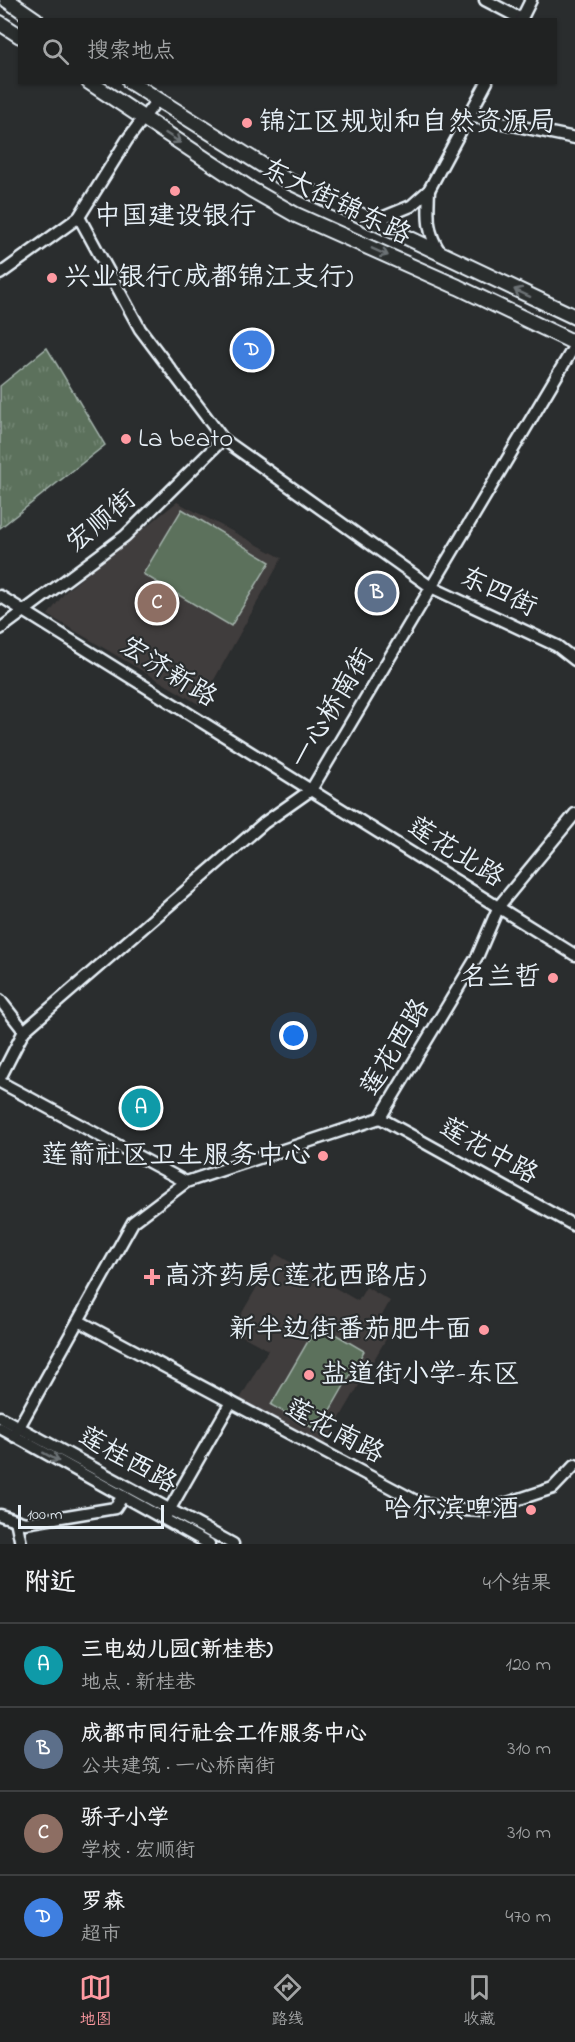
<!DOCTYPE html>
<html lang="zh">
<head>
<meta charset="utf-8">
<style>
	body { margin:0; font-family:"Indie Flower","LXGW WenKai TC",sans-serif; background:#282a2a; color:#f1f3f6 }
	.scale { position:absolute; left:18px; bottom:15px; width:146px; box-sizing:border-box; padding-left:6px; border:3px solid #e8f1f8; border-top:0; font-size:16px; line-height:21px; white-space:nowrap; color:#e8f1f8; -webkit-text-stroke:4px #2a2d2e; paint-order:stroke }
	.you { position:absolute; left:294px; top:1036px; width:21px; height:21px; margin:-15px; border:4px solid #fff; border-radius:50%; background:#1a73e8; box-shadow:0 0 0 9px #1a73e833 }
	.badge { display:grid; place-items:center; width:39px; height:39px; border-radius:50%; background:#ff9aa2; color:#fff; font-size:20px; font-weight:700 }
	.pin { position:absolute; translate:-50% -50%; border:3px solid #fff; box-shadow:0 2px 6px #0006 }
	.list { margin:0; padding:0; list-style:none }
	h2 { display:flex; justify-content:space-between; align-items:center; height:78px; margin:0; padding:0 24px; font-size:26px }
	h2 small { font-size:20px; font-weight:400; color:#a2a4a5 }
	.list li { display:grid; grid-template-columns:39px 1fr auto; gap:18px; align-items:center; box-sizing:border-box; height:84px; padding:0 24px; border-top:2px solid #3d3f40 }
	.list b { display:block; font-size:22px; white-space:nowrap }
	.list p { margin:0; font-size:20px; white-space:nowrap; color:#a2a4a5 }
	.list em { font-size:20px; font-style:normal; color:#a2a4a5 }
	.icon { flex:none; width:33px; height:33px; fill:none; stroke:currentColor; stroke-width:2; stroke-linecap:round; stroke-linejoin:round }
	.map { position:relative; flex:none; width:575px; height:1544px; overflow:hidden }
	.search { position:absolute; background:#202222; box-shadow:0 2px 4px #0004; left:18px; right:18px; top:18px; height:66px; display:flex; align-items:center; gap:15px; box-sizing:border-box; padding:0 21px; border-radius:0px; color:#a2a4a5; font-size:22px }
	.sheet { height:414px; background:#202222 }
	nav { display:flex; justify-content:space-around; align-items:center; box-sizing:border-box; height:84px; border-top:2px solid #3d3f40; background:#202222; font-size:16px; color:#a2a4a5 }
	nav a { display:grid; justify-items:center; gap:3px }
	nav .on { color:#ff9aa2 }
	.map>svg:first-child { display:block }
</style>
</head>
<body>
<div class="map">
<svg width="575" height="1544" viewBox="0 0 575 1544">
	<defs>
		<pattern id="grass-tufts" width="24" height="20" patternUnits="userSpaceOnUse" patternTransform="scale(1.5)"><rect width="24" height="20" fill="#5c715c"/><path d="M3 7l-1-3M5 7V3M7 7l1-3M15 17l-1-3M17 17v-4M19 17l1-3" fill="none" stroke="#738674"/></pattern>
	</defs>
	<rect width="100%" height="100%" fill="#2a2d2e"/>
	<filter id="ink" filterUnits="userSpaceOnUse"><feTurbulence type="fractalNoise" baseFrequency=".0167" numOctaves="2"/><feDisplacementMap in="SourceGraphic" scale="12" xChannelSelector="R" yChannelSelector="G"/><feConvolveMatrix kernelMatrix="1 2 1 2 8 2 1 2 1" color-interpolation-filters="sRGB"/></filter>
	<g filter="url(#ink)">
		<!-- built -->
		<g fill="#403c3c">
			<path d="M177,502l105,56 -82,147 -152,-90 18,-24z"/>
			<path d="M276,1254l82,47 8,-14 24,14 -10,18 13,8 -70,120 -83,-48 28,-49 -36,-20z"/>
		</g>
		<!-- grass -->
		<path fill="url(#grass-tufts)" stroke="#a2b1aa" stroke-width="1.5" d="M47,348l58,97 -105,83v-142z"/>
		<!-- pitch -->
		<g fill="#5c715c" stroke="#a2b1aa" stroke-width="1.5">
			<path d="M182,509l88,53 -39,64 -88,-52z"/>
			<path d="M318,1324l46,27 -46,80 -47,-26z"/>
		</g>
		<g fill="none" stroke-linecap="round" stroke-linejoin="round">
			<defs>
				<g id="minor">
					<path d="M485,0l36,19"/>
					<path d="M521,20l10,-20"/>
					<path d="M469,116l106,22"/>
					<path d="M429,190c-1,24 -3,41 11,62"/>
					<path d="M79,217l61,112 83,110 208,148 126,59 18,14"/>
					<path d="M372,222l39,-16 18,-16 58,-108"/>
					<path d="M0,274l79,-57 48,-77 30,-40"/>
					<path d="M0,596l575,359"/>
					<path d="M0,629l125,-93 98,-97"/>
					<path d="M0,1000l24,31"/>
					<path d="M0,1078l24,-47 240,-208 47,-33 264,-445"/>
					<path d="M0,1082l186,100"/>
					<path d="M380,1118l195,108"/>
					<path d="M79,1321l335,179 31,9 38,2 70,-23 22,-23"/>
					<path d="M0,1417l233,127"/>
					<path d="M0,1428l209,116"/>
					<path d="M14,1436l119,-214 53,-40 194,-64 98,-163 21,-49 76,-92"/>
					<path d="M167,1514l64,-112"/>
					<path d="M0,1515l25,8 90,-15 8,-12"/>
					<path d="M16,1520l5,24"/>
				</g>
				<g id="major">
					<path d="M7,0l29,20"/>
					<path d="M0,23l20,13"/>
					<path d="M89,82l163,108 44,25 162,72 117,56"/>
					<path d="M130,82l156,98 289,137"/>
				</g>
			</defs>
			<!-- minor casing -->
			<use href="#minor" stroke="#e8f1f8" stroke-width="15"/>
			<!-- major casing -->
			<use href="#major" stroke="#e8f1f8" stroke-width="18"/>
			<!-- minor -->
			<use href="#minor" stroke="#2a2d2e" stroke-width="10"/>
			<!-- major -->
			<use href="#major" stroke="#2a2d2e" stroke-width="14"/>
		</g>
		<!-- one-way arrows -->
		<defs><path id="oneway-shaft" d="M-6 0H5M1.5-3L5.5 0L1.5 3" fill="none" stroke-width="1.6" stroke-linecap="round" stroke-linejoin="round" transform="scale(1.5)"/></defs>
		<g stroke="#6c7275">
			<use href="#oneway-shaft" transform="translate(173 138) rotate(33)"/>
			<use href="#oneway-shaft" transform="translate(380 252) rotate(24)"/>
			<use href="#oneway-shaft" transform="translate(522 293) rotate(-155)"/>
			<use href="#oneway-shaft" transform="translate(51 1457) rotate(29)"/>
		</g>
	</g>
	<!-- markers -->
	<g fill="#ff9aa2" stroke="#2a2d2e" stroke-width="2">
		<circle cx="247" cy="123" r="6"/>
		<circle cx="175" cy="191" r="6"/>
		<circle cx="52" cy="278" r="6"/>
		<circle cx="126" cy="439" r="6"/>
		<circle cx="553" cy="978" r="6"/>
		<circle cx="323" cy="1156" r="6"/>
		<path d="M149 1268h6v6h6v6h-6v6h-6v-6h-6v-6h6z"/>
		<circle cx="484" cy="1330" r="6"/>
		<circle cx="309" cy="1375" r="6"/>
		<circle cx="531" cy="1510" r="6"/>
	</g>
	<g text-anchor="middle" dominant-baseline="central" stroke-width="4.5" stroke-linejoin="round" paint-order="stroke">
		<!-- poi labels -->
		<g font-size="27" fill="#e8f1f8" stroke="#2a2d2e" text-anchor="start">
			<text x="259" y="123">锦江区规划和自然资源局</text>
			<text x="175" y="217" text-anchor="middle">中国建设银行</text>
			<text x="64" y="278">兴业银行(成都锦江支行)</text>
			<text x="138" y="439">La beato</text>
			<text x="541" y="978" text-anchor="end">名兰哲</text>
			<text x="311" y="1156" text-anchor="end">莲箭社区卫生服务中心</text>
			<text x="164" y="1277">高济药房(莲花西路店)</text>
			<text x="472" y="1330" text-anchor="end">新半边街番茄肥牛面</text>
			<text x="321" y="1375">盐道街小学-东区</text>
			<text x="519" y="1510" text-anchor="end">哈尔滨啤酒</text>
		</g>
		<!-- street labels -->
		<g font-size="27" fill="#e8f1f8" stroke="#2a2d2e">
			<text transform="translate(336 203) rotate(26)">东大街锦东路</text>
			<text transform="translate(102 522) rotate(-40)">宏顺街</text>
			<text transform="translate(498 593) rotate(25)">东四街</text>
			<text transform="translate(168 673) rotate(32)">宏济新路</text>
			<text transform="translate(333 709) rotate(-59)">一心桥南街</text>
			<text transform="translate(455 853) rotate(32)">莲花北路</text>
			<text transform="translate(396 1048) rotate(-59)">莲花西路</text>
			<text transform="translate(488 1152) rotate(29)">莲花中路</text>
			<text transform="translate(334 1432) rotate(28)">莲花南路</text>
			<text transform="translate(127 1461) rotate(29)">莲桂西路</text>
		</g>
	</g>
</svg>
<div class="scale">100 m</div>
<div class="you"></div>
<div class="pin badge" style="left:141px;top:1108px;background:#0f9aa8">A</div>
<div class="pin badge" style="left:377px;top:593px;background:#5c6f8a">B</div>
<div class="pin badge" style="left:157px;top:603px;background:#8d6e63">C</div>
<div class="pin badge" style="left:252px;top:350px;background:#3f7fe0">D</div>
<div class="search"><svg class="icon" aria-label="search" viewBox="0 0 24 24"><circle cx="10" cy="10" r="6"/><path d="M15 15l6 6"/></svg>搜索地点</div>
</div>
<section class="sheet">
<h2>附近<small>4个结果</small></h2>
<ul class="list">
<li><span class="badge" style="background:#0f9aa8">A</span><div><b>三电幼儿园(新桂巷)</b><p>地点 · 新桂巷</p></div><em>120 m</em></li>
<li><span class="badge" style="background:#5c6f8a">B</span><div><b>成都市同行社会工作服务中心</b><p>公共建筑 · 一心桥南街</p></div><em>310 m</em></li>
<li><span class="badge" style="background:#8d6e63">C</span><div><b>骄子小学</b><p>学校 · 宏顺街</p></div><em>310 m</em></li>
<li><span class="badge" style="background:#3f7fe0">D</span><div><b>罗森</b><p>超市</p></div><em>470 m</em></li>
</ul>
</section>
<nav>
<a class="on"><svg class="icon" aria-label="map" viewBox="0 0 24 24"><path d="M3 6l6-2 6 2 6-2v14l-6 2-6-2-6 2zM9 4v14M15 6v14"/></svg>地图</a>
<a><svg class="icon" aria-label="directions" viewBox="0 0 24 24"><path d="M12 3l9 9-9 9-9-9zM9 14v-3h6M13 9l2 2-2 2"/></svg>路线</a>
<a><svg class="icon" aria-label="saved" viewBox="0 0 24 24"><path d="M7 4h10v16l-5-4-5 4z"/></svg>收藏</a>
</nav>
</body>
</html>
